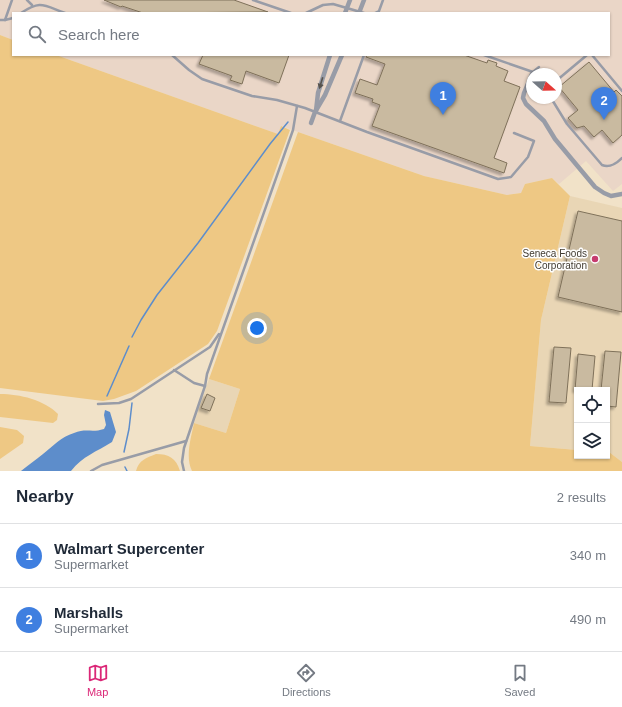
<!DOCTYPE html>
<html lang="en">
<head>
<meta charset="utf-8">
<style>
	body { margin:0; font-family:Arial,sans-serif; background:#f2f2f3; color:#1f2937 }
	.controls { position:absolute; right:12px; bottom:12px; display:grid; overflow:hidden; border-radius:0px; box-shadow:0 1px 3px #0004 }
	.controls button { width:36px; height:36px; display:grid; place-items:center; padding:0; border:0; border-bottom:1px solid #e0e1e3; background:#fff; color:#1f2937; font:20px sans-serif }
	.compass { position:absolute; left:526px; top:68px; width:36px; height:36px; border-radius:50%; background:#fff; box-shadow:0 1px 3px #0004; rotate:110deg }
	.you { position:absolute; left:257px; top:328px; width:14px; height:14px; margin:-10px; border:3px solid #fff; border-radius:50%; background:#1a73e8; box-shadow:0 0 0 6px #1a73e833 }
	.badge { display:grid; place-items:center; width:26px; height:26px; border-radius:50%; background:#db2777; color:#fff; font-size:13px; font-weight:700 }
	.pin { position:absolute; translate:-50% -33px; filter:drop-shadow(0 1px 2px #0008) }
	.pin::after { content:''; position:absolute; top:21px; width:14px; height:12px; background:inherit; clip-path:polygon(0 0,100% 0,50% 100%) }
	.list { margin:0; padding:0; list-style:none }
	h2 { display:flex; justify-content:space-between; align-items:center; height:52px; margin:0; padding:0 16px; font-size:17px }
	h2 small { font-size:13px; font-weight:400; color:#747a83 }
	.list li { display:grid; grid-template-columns:26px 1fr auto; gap:12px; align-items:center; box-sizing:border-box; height:64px; padding:0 16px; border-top:1px solid #e0e1e3 }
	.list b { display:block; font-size:15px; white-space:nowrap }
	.list p { margin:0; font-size:13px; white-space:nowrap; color:#747a83 }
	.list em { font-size:13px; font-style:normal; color:#747a83 }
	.icon { flex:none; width:22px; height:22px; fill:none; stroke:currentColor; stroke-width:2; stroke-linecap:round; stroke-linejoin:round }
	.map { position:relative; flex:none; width:622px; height:471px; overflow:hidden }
	.search { position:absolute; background:#fff; box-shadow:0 1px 3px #0004; left:12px; right:12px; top:12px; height:44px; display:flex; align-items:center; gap:10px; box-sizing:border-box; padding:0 14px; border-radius:0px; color:#747a83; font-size:15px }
	.sheet { height:180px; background:#fff }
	nav { display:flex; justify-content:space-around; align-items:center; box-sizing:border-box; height:56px; border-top:1px solid #e0e1e3; background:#fff; font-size:11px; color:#747a83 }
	nav a { display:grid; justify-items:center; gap:2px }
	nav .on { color:#db2777 }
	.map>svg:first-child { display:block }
</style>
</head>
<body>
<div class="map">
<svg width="622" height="471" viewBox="0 0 622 471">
	<defs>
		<filter id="shadow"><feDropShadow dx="-2.5" dy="2.5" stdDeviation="1" flood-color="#0004"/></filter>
	</defs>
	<rect width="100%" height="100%" fill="#f1e2c8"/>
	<!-- commercial -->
	<path fill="#ead6c7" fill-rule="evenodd" d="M0,0h622v184l-9,7 -27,-30 -27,23 -7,-6 -27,6 -4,9 -14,2 -83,-19 -143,-50 -3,8 -222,-79h553v-42h-596v27l-13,-5zM532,74h24v24h-24z"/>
	<!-- built -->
	<g fill="#e9d6b5">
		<path d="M570,196l52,12v254l-13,-10h-2v-62h-30v60l-47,-4 11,-126z"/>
		<path d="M209,379l31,10 -14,44 -32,-10z"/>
	</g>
	<!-- green -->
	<g fill="#eec884">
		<path d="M0,35l13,5v15h43l222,79 3,-8 9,4 -73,201 -9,13 -72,47 -22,8 -11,2 -103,-13z"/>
		<path d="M298,132l126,44 83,19 14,-2 4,-9 27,-6 18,18 -29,124 -11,126 47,4v6h30v-4h2l13,10v9h-430c-7,-14 -1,-33 2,-48l32,10 14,-44 -31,-10z"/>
		<path d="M0,394c20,0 44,6 58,20l-1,6 -4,3 -53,-6z"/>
		<path d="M0,427l17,3 7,6 -1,7 -23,16z"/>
		<path d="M156,454c13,0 20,4 24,17h-44c3,-11 10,-13 20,-17z"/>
	</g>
	<!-- water -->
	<path fill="#5d8dcb" d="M105,410l5,2 6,20 -4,10c-16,10 -29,14 -41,29h-50c7,-6 15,-11 22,-17 10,-8 18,-17 31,-21 12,-5 18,0 30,-4l2,-4 -2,-10z"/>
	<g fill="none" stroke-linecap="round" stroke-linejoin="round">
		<!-- stream -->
		<g stroke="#5d8dcb" stroke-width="1.5">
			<path d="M132,337l9,-17 16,-25 41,-52 72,-99 18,-22"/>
			<path d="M107,396l22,-50"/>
			<path d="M124,452l5,-23 3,-26"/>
			<path d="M125,467l2,4"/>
		</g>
	</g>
	<!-- building -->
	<g fill="#c9baa0" stroke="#7f715a" filter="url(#shadow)">
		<path d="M104,0h130l34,12 -125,1 -21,-7 -1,1z"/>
		<path d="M203,55h86l-10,28 -33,-12 -4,13 -12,-4 2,-4 -33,-12z"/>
		<path d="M367,55h97l23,8 1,-3 9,3 -1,3 12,5 -4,10 16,6 -26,71 13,5 -3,10 -132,-47 8,-21 -8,-3 1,-3 -18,-6 5,-14 17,6 8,-21 -19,-7z"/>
		<path d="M589,62l25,30 2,-2 6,6v39l-9,8 -11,-13 -8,7 -10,-11 -7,2 -9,-10 10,-8 -19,-23z"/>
		<path d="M578,211l44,10v91l-64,-15z"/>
		<path d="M554,347l17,1 -5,55 -17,-1z"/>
		<path d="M605,351l16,1 -5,55 -9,-1v-16h-6z"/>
		<path d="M578,354l17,2 -3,34h-17z"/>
		<path d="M207,394l8,4 -5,13 -9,-3z"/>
	</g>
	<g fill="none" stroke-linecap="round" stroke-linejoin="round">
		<!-- lane -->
		<g stroke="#989ca7" stroke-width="2.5">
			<path d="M27,0l5,5"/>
			<path d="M253,0l38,13"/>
			<path d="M21,13c20,-13 22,-8 44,0"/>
			<path d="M306,13l17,-8 10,-1 31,9"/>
			<path d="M375,13l4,-2 4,-11"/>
			<path d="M0,20h5l8,-2"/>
			<path d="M5,20l7,-20"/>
			<path d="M172,55l17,15 13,9 50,17 25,4 28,8 62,24 131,47 13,-2 17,-20 6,-16 -20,-8"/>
			<path d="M484,55l49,17 6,-5"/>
			<path d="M592,55l30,36"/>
			<path d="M556,81l31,-26"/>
			<path d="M551,98l16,26 35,41c8,3 14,-1 20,-7"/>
			<path d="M340,121l24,-66"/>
			<path d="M174,370l20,13 11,3"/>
			<path d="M98,404l21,-1 12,-4 79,-52 9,-13"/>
			<path d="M91,471l11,-6 84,-24"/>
			<path d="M184,471l-2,-9 2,-14 21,-62 2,-12 86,-244 4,-24"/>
		</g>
		<!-- street -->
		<g stroke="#989ca7" stroke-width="4.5">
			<path d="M345,13l5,-13"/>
			<path d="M359,13l5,-13"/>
			<path d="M532,74l-8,19 -1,5 3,6 18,17 11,18 40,48 9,6 7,3 11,-2"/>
			<path d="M316,111l2,-18 12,-38"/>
			<path d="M311,123l4,-11 10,-17 17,-40"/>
		</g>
	</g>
	<!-- one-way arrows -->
	<defs><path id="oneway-solid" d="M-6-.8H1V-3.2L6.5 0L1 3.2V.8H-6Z"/></defs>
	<use fill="#57534e" href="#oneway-solid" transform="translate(321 83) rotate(107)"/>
	<!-- markers -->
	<circle fill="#c63b6e" stroke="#fff" stroke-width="1.5" cx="595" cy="259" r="4"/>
	<g text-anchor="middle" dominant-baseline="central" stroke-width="3" stroke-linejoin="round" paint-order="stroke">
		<!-- poi labels -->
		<g font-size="10" fill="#413b31" stroke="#fff" text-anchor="end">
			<text x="587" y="253">Seneca Foods<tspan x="587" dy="12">Corporation</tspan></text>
		</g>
	</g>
</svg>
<div class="controls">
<button><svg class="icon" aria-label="locate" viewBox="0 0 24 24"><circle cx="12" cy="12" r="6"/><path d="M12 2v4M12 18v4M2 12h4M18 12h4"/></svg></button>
<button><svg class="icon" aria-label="layers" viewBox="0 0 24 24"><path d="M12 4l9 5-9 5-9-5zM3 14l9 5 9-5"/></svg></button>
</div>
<svg class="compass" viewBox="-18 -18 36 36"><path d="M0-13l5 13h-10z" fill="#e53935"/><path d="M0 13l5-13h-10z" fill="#747a83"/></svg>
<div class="you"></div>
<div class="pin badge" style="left:443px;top:115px;background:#3f7fe0">1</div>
<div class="pin badge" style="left:604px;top:120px;background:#3f7fe0">2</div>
<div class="search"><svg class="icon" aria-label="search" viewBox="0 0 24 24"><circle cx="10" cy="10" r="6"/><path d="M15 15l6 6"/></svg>Search here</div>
</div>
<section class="sheet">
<h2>Nearby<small>2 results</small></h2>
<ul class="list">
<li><span class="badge" style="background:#3f7fe0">1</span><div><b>Walmart Supercenter</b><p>Supermarket</p></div><em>340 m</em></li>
<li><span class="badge" style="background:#3f7fe0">2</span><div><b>Marshalls</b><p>Supermarket</p></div><em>490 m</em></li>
</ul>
</section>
<nav>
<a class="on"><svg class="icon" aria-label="map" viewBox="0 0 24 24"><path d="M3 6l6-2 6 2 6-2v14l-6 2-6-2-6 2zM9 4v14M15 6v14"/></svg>Map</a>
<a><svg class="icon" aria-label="directions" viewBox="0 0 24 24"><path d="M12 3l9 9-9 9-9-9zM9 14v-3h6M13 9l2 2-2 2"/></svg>Directions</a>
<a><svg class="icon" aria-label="saved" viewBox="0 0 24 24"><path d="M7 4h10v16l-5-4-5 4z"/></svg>Saved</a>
</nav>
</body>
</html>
